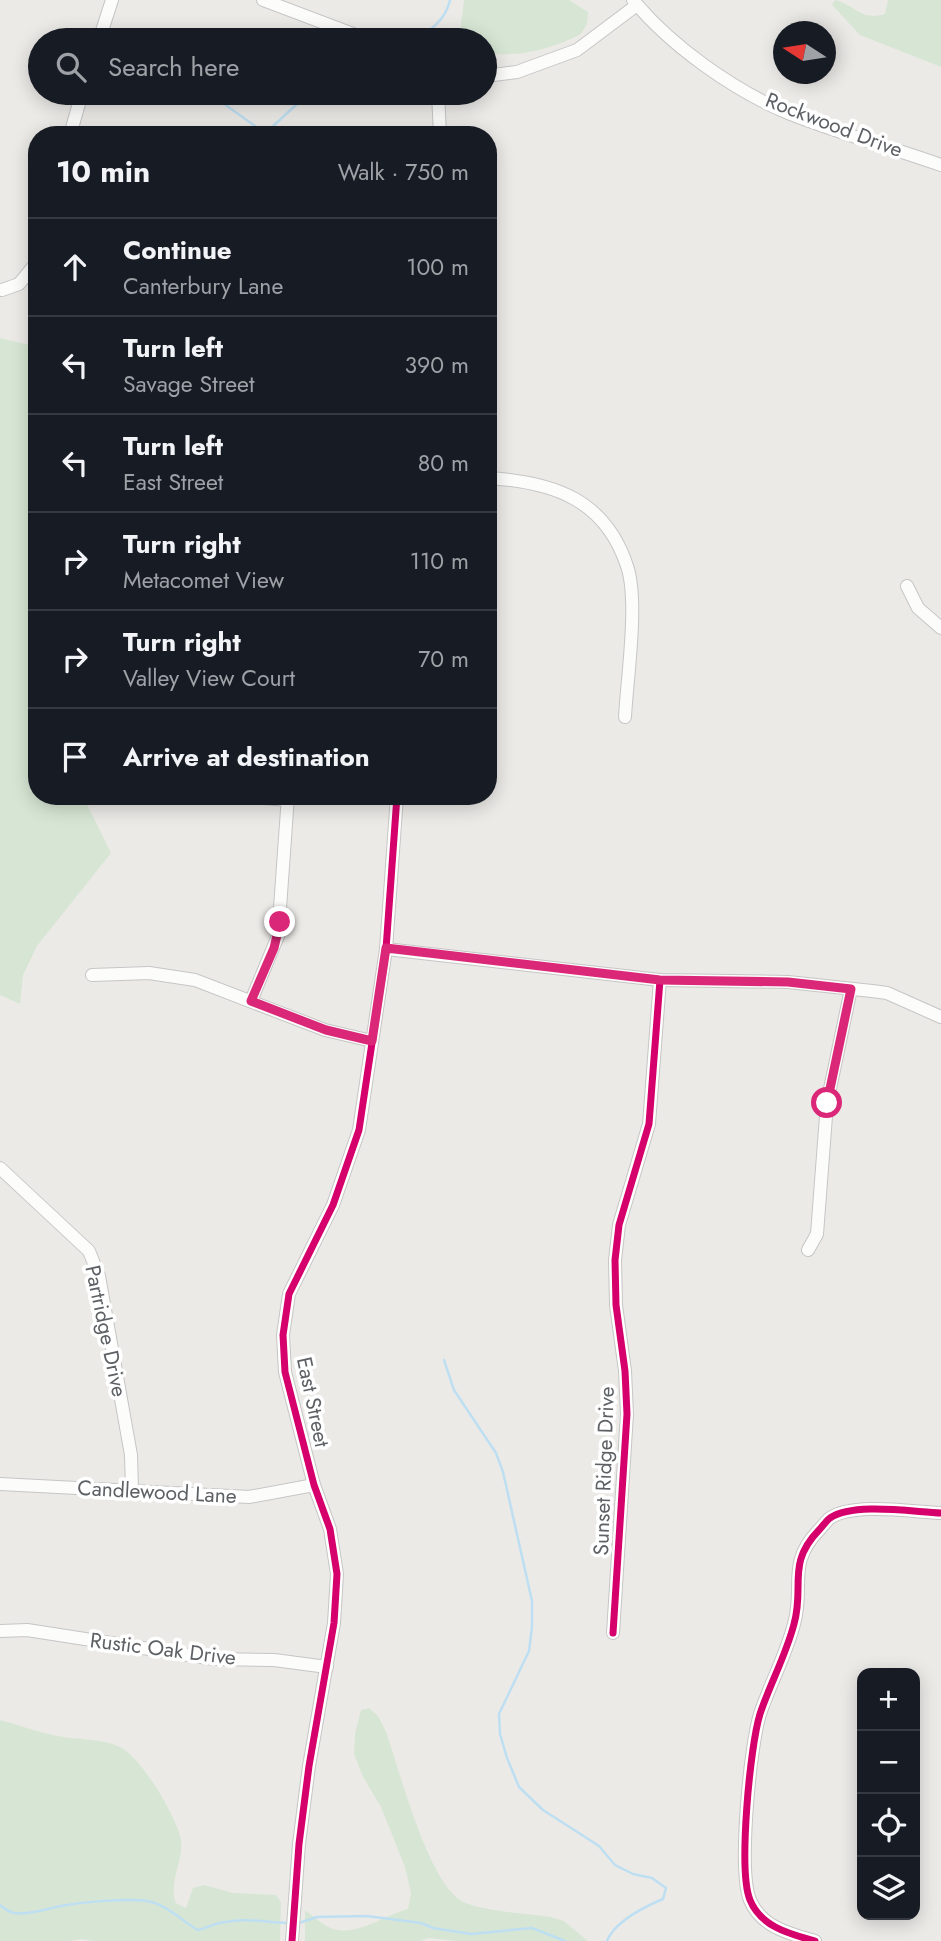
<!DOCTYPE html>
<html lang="en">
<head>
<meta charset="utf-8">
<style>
	body { margin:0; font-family:Jost,sans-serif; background:#242831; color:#f1f3f6 }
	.controls { position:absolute; right:21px; bottom:21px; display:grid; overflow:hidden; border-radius:14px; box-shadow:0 4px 18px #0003 }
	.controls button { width:63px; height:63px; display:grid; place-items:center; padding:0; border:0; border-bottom:2px solid #363941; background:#171b24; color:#f1f3f6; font:35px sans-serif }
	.compass { position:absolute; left:773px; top:21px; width:63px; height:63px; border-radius:50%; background:#171b24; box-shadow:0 4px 18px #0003; rotate:282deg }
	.stop { position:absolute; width:21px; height:21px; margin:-16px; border:5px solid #db2777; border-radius:50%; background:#fff }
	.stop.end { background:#db2777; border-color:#fff; box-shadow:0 2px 7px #0008 }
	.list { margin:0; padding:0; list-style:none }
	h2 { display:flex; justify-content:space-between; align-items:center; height:91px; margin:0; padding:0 28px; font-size:30px }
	h2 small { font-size:23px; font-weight:400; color:#9ea1a6 }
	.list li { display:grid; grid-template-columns:46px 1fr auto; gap:21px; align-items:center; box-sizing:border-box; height:98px; padding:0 28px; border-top:2px solid #363941 }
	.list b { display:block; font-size:26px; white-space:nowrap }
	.list p { margin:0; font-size:23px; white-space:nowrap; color:#9ea1a6 }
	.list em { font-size:23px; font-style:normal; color:#9ea1a6 }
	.icon { flex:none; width:38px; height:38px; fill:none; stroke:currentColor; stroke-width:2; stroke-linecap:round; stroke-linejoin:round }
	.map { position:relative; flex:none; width:941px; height:1941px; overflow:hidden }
	.search { position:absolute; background:#171b24; box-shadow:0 4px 18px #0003; left:28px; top:28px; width:469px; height:77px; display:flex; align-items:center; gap:18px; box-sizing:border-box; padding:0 24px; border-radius:38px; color:#9ea1a6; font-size:26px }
	.panel { position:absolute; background:#171b24; box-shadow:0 4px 18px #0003; left:28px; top:126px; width:469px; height:679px; border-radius:28px }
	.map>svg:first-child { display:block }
</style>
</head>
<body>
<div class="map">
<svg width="941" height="1941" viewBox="0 0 941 1941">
	<rect width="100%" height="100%" fill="#eceae7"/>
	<!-- green -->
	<g fill="#d7e6d4">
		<path d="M464,0h105l19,12 -1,12 -6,10c-29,15 -63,24 -96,19v-13h-26z"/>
		<path d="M835,0c21,5 25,21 50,14l3,-14h53v67l-81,-32 -28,-30z"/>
		<path d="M0,338l37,9v449h46l28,57 -74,93 -14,29 -3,29 -20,-9z"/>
		<path d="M369,1708l9,8 8,16c14,38 43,157 80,171 22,9 61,10 85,14l13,4 24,20h-133l-26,-3 -9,3h-115v-31c8,6 19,16 28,19 25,7 52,-14 75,-20l3,-16 -6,-26 -24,-60 -18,-30 -9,-23 1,-20 6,-24z"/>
		<path d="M0,1720c19,5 38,12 57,16 21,4 43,2 63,11 21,10 57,70 61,93 3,21 -13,43 -5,63l10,5 7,-20 11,-3 29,8 43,2 5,7 -1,39h-186l-13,-2 -12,2h-69z"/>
	</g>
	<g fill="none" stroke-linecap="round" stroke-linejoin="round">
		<!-- stream -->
		<g stroke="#bedff2" stroke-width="2.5">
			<path d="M416,40c15,-10 30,-21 34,-40"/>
			<path d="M209,93l53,38 9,-3 38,-35"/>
			<path d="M444,1360l10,30 42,63 7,19 29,129v26l-3,24 -30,63 1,20 7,24 12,29 24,23 56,36 16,19 18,9 19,4 14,10 -3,11c-19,8 -48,22 -56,42"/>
			<path d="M0,1905c5,4 8,7 14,8 16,2 31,-4 47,-7 22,-4 65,-8 86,-5 19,3 35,20 51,29 10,-2 17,-7 27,-8 20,-4 41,0 61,1"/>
			<path d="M299,1923l18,-6 50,-1 54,7 12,5 38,6 61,-6 33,13"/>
		</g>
		<defs>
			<g id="minor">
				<path d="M263,0l106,40"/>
				<path d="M633,0c38,46 100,90 155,113 50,20 102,34 153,52"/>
				<path d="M99,40l13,-40"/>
				<path d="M485,76l32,-4 60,-22 60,-45"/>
				<path d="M438,93l2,42"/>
				<path d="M70,135l12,-42"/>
				<path d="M2,290l17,-6 18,-22"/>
				<path d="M488,478c65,4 117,21 139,88 12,35 0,112 -2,151"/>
				<path d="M907,586l11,22 23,20"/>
				<path d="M241,796l47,4"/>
				<path d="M386,949l274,31 128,2 84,9 15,2 54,24"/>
				<path d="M92,975l57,-2 46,7 130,50 47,11"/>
				<path d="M251,1001l27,-65 10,-140"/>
				<path d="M0,1168l89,83 10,25 32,179 1,35"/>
				<path d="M808,1250l9,-16 10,-131 24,-114"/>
				<path d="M0,1484l249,13 65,-12"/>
				<path d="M0,1631l27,-1 187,29 60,1 53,7"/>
				<path d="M613,1633l14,-219 -2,-43 -9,-66 -1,-45 4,-35 30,-101 11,-144"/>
				<path d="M292,1941l7,-97 10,-78 25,-143 3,-49 -7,-45 -16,-44 -29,-113 -2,-37 6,-41 44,-89 26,-75 27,-181 11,-153"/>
				<path d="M815,1941c-25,-7 -54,-14 -65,-41 -12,-29 0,-154 10,-186 10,-30 26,-59 34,-90 11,-38 -8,-60 25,-94 4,-4 7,-9 11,-12 24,-16 83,-6 111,-5"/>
			</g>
		</defs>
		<!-- minor casing -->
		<use href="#minor" stroke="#c6c6c7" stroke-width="14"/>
		<!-- minor -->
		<use href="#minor" stroke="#fcfcfb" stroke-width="12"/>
		<defs>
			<g id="cycleway">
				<path d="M613,1633l14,-219 -2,-43 -9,-66 -1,-45 4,-35 30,-101 11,-144"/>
				<path d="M292,1941l7,-97 10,-78 25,-143 3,-49 -7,-45 -16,-44 -29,-113 -2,-37 6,-41 44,-89 26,-75 27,-181 11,-153"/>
				<path d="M815,1941c-25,-7 -54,-14 -65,-41 -12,-29 0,-154 10,-186 10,-30 26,-59 34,-90 11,-38 -8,-60 25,-94 4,-4 7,-9 11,-12 24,-16 83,-6 111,-5"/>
			</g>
		</defs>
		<!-- cycleway casing -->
		<use href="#cycleway" stroke="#fff" stroke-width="11"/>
		<!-- cycleway -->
		<use href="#cycleway" stroke="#d6006c" stroke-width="7"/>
	</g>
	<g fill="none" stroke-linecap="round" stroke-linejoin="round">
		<!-- route -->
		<path stroke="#db2777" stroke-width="9" d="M280,922l-6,26 -23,53 75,29 46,11 14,-93 274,32 128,2 63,7 -24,114"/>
	</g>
	<g text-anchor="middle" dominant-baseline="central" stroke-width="7" stroke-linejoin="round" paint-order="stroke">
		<!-- street labels -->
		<g font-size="21" fill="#5d6064" stroke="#fff">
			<text transform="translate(834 125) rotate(21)">Rockwood Drive</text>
			<text transform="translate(106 1331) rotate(78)">Partridge Drive</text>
			<text transform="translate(313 1402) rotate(78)">East Street</text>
			<text transform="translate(604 1471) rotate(-88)">Sunset Ridge Drive</text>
			<text transform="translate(157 1492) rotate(3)">Candlewood Lane</text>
			<text transform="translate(163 1649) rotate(7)">Rustic Oak Drive</text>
		</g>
	</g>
</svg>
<div class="controls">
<button>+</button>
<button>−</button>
<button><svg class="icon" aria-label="locate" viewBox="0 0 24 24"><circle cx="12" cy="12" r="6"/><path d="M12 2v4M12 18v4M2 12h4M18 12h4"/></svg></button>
<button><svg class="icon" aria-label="layers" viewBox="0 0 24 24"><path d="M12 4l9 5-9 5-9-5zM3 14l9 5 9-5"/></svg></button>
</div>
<svg class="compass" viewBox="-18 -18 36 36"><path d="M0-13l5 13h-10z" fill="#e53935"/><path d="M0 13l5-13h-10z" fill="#9ea1a6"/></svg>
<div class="stop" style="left:827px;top:1103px"></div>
<div class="stop end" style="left:280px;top:922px"></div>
<div class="search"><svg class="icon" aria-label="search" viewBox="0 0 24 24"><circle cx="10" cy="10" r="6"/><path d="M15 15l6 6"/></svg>Search here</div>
<section class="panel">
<h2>10 min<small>Walk · 750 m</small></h2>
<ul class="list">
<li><svg class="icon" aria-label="ahead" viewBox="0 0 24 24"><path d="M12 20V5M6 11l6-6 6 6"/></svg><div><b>Continue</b><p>Canterbury Lane</p></div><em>100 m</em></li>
<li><svg class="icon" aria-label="left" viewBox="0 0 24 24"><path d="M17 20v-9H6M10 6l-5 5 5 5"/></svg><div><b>Turn left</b><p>Savage Street</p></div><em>390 m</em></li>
<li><svg class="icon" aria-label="left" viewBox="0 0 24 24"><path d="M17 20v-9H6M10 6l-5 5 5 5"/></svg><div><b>Turn left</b><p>East Street</p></div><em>80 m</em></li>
<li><svg class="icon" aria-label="right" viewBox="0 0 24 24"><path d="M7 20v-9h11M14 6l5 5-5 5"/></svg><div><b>Turn right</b><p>Metacomet View</p></div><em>110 m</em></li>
<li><svg class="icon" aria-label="right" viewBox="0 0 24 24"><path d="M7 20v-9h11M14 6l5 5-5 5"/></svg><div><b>Turn right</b><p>Valley View Court</p></div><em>70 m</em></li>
<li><svg class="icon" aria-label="arrive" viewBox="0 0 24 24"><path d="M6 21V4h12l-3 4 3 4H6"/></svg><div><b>Arrive at destination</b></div></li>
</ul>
</section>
</div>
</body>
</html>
